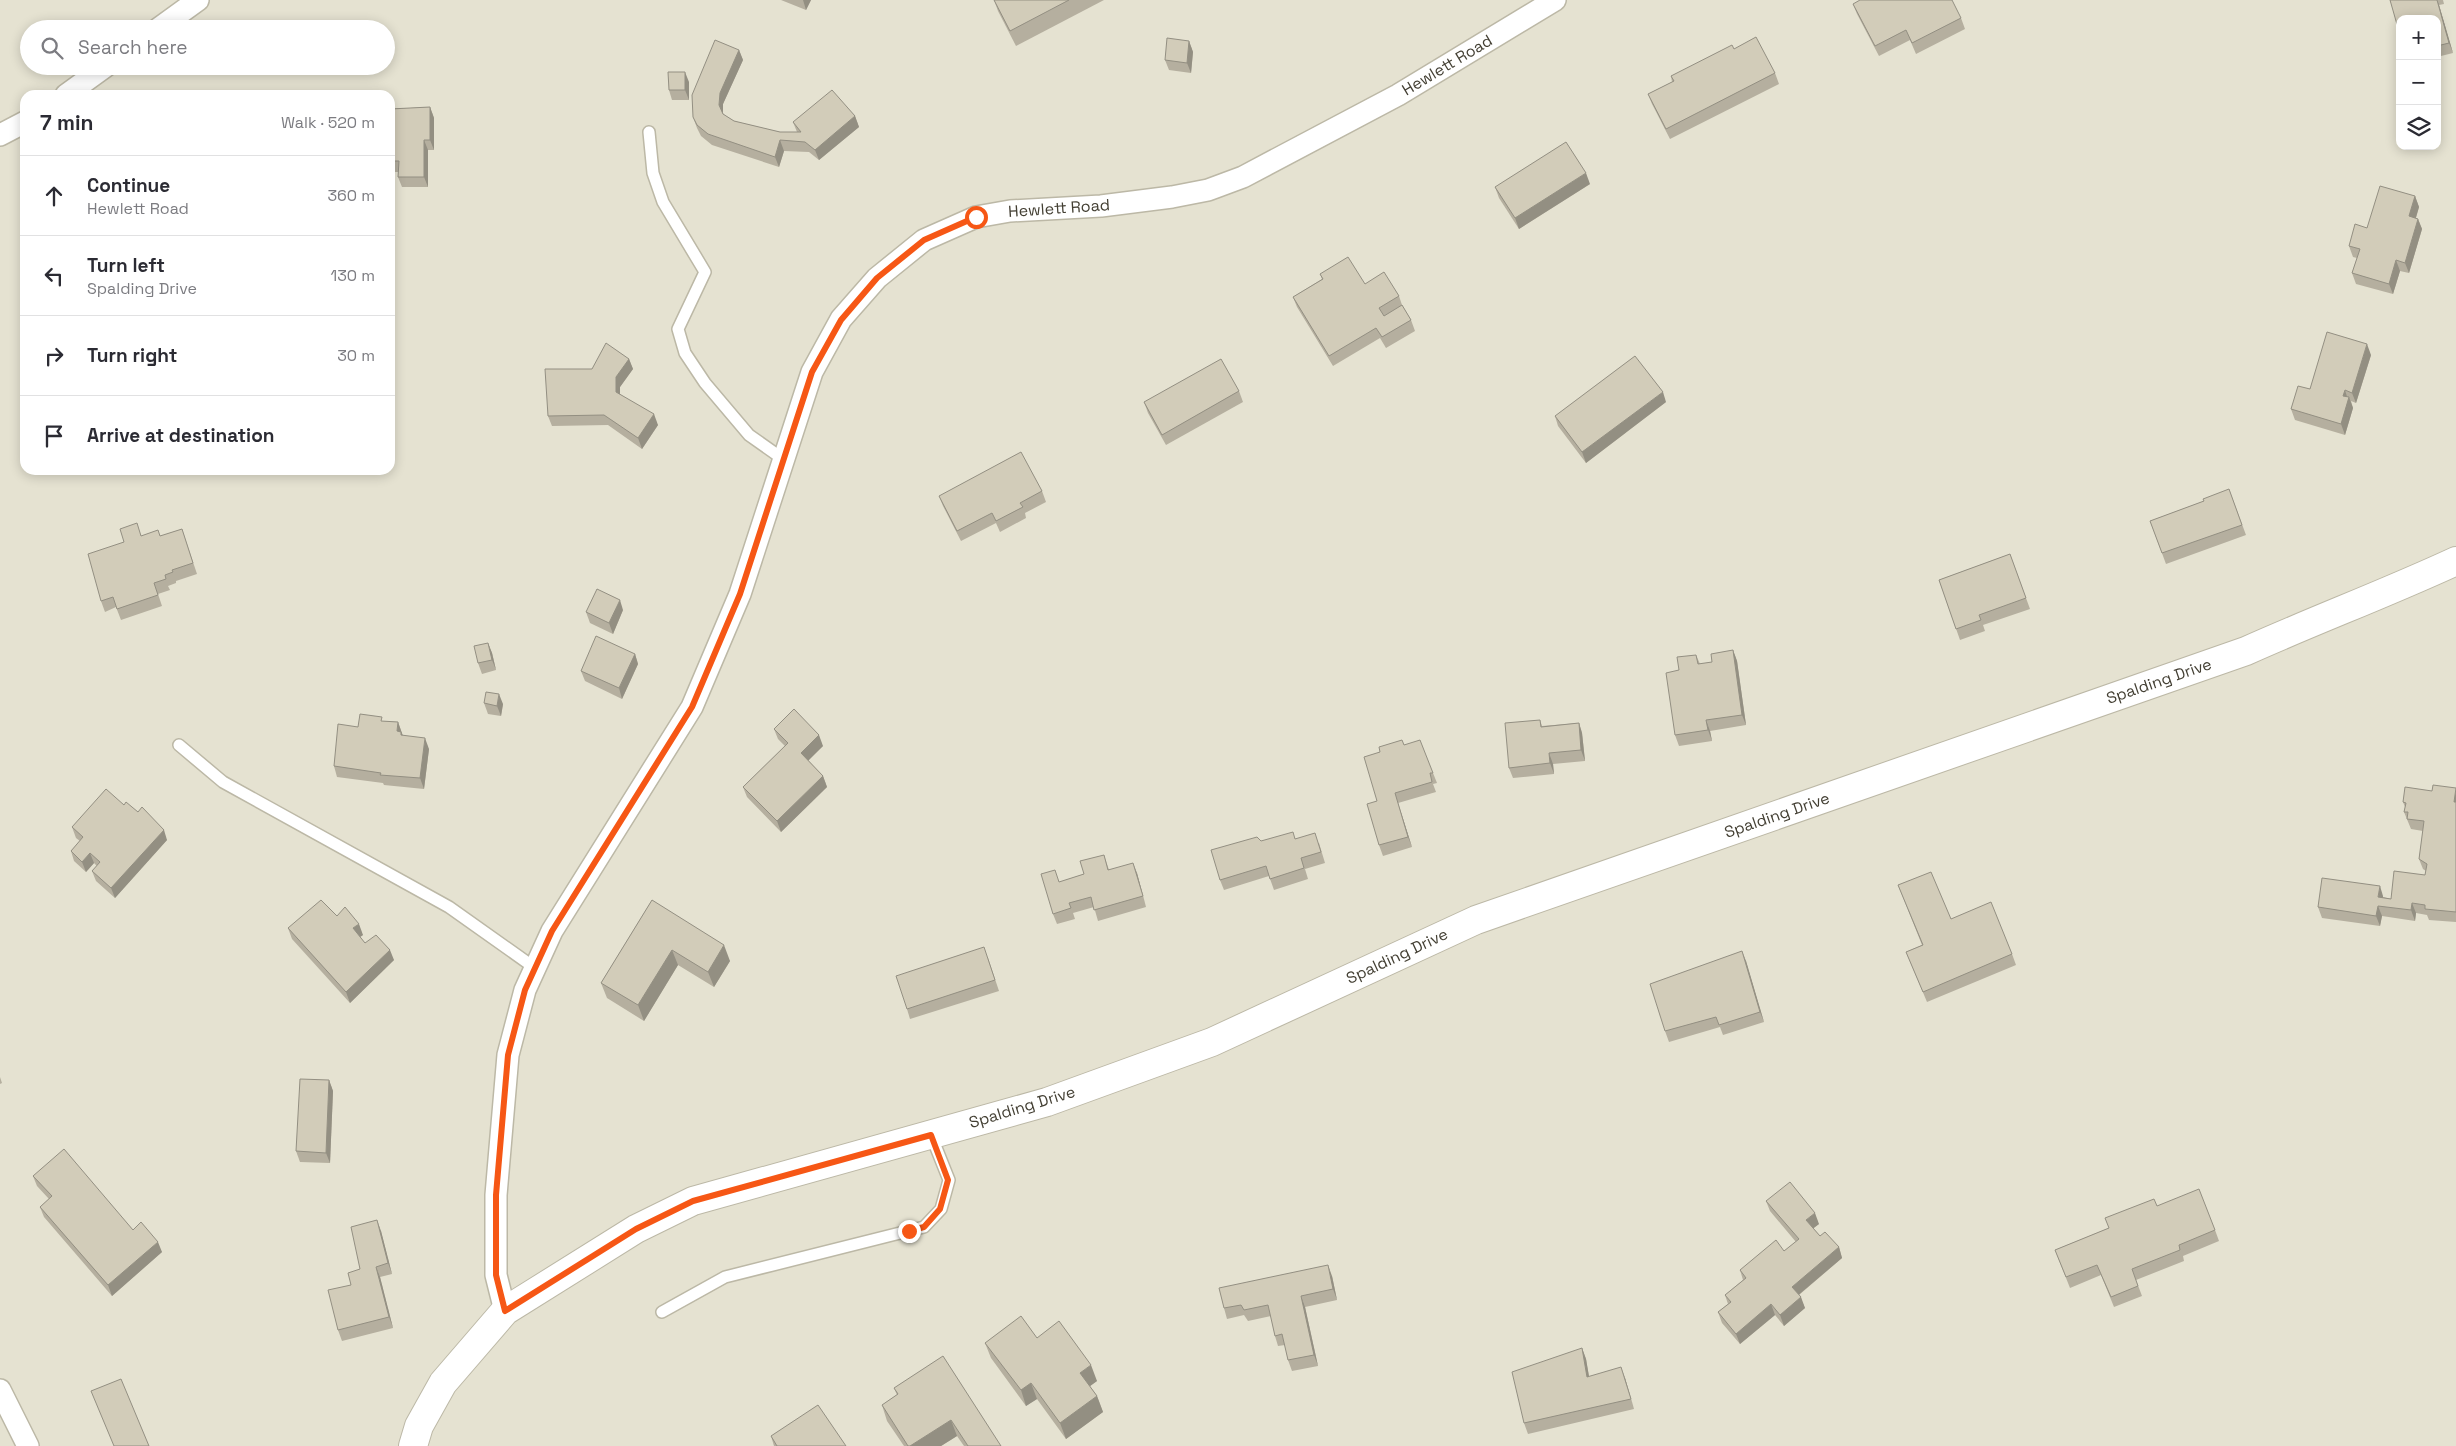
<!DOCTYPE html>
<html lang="en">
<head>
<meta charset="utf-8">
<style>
	body { margin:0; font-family:"Space Grotesk",sans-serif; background:#f2f2f3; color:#2b2b33 }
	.controls { position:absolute; right:15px; top:15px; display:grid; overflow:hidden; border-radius:10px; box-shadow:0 2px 12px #0003 }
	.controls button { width:45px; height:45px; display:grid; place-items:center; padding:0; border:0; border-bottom:1px solid #e1e1e2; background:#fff; color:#2b2b33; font:25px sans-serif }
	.stop { position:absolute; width:15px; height:15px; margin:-11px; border:4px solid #f65715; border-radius:50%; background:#fff }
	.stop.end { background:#f65715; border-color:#fff; box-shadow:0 1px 5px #0008 }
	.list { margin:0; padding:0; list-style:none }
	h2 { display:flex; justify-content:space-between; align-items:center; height:65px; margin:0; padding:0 20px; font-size:21px }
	h2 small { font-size:16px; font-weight:400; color:#7c7c81 }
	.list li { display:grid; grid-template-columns:32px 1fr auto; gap:15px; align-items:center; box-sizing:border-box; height:80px; padding:0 20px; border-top:1px solid #e1e1e2 }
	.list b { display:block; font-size:19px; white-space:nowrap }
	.list p { margin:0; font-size:16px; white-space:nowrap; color:#7c7c81 }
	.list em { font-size:16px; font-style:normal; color:#7c7c81 }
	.icon { flex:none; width:28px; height:28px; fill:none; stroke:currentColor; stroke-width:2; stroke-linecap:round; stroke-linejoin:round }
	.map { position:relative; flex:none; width:2456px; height:1446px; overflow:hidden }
	.search { position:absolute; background:#fff; box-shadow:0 2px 12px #0003; left:20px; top:20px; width:375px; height:55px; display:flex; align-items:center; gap:12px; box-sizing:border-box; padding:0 18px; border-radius:28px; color:#7c7c81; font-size:19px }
	.panel { position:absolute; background:#fff; box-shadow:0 2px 12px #0003; left:20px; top:90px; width:375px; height:385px; border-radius:15px }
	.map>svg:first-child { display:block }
</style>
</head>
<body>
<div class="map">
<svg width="2456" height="1446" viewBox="0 0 2456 1446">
	<rect width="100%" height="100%" fill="#f1efe3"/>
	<!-- residential -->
	<path fill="#e5e2d1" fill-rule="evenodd" d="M0,0h2456v1446h-2456zM2400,19h37v127h-37zM29,29h357v37h-357zM25,95h365v375h-365z"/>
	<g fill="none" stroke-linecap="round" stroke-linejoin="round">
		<defs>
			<g id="service">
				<path d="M649,132l4,41 10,29 42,70 -27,57 7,24 20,30 44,52 34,24"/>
				<path d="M179,745l44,37 226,125 86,61"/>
				<path d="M662,1312l63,-35 199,-50 17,-18 8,-29 -18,-45"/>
			</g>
			<g id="minor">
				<path d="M158,29l40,-29"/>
				<path d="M66,95l40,-29"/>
				<path d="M0,135l25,-13"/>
				<path d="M505,1311l-9,-36v-80l12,-140 17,-65 27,-59 140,-224 48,-113 72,-222 29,-53 36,-41 47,-38 52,-23 34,-6 91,-5 71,-9 36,-7 35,-13 155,-82 157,-95"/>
				<path d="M0,1390l28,56"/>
			</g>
			<path id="tertiary" d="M413,1446l6,-20 24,-43 62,-72 131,-82 57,-28 354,-99 165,-60 264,-122 770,-269c69,-31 141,-58 210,-90"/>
		</defs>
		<!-- service casing -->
		<use href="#service" stroke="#bcb8a6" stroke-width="14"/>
		<!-- minor casing -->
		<use href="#minor" stroke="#bcb8a6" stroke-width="24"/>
		<!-- tertiary casing -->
		<use href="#tertiary" stroke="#bcb8a6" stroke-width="30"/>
		<!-- service -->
		<use href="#service" stroke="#fff" stroke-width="11"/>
		<!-- minor -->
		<use href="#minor" stroke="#fff" stroke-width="21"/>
		<!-- tertiary -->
		<use href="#tertiary" stroke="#fff" stroke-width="28"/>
	</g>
	<!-- wall -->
	<g fill="#b5af9f">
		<path d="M781,0h30l-5,10z"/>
		<path d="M994,0h110l-88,46 -18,-35z"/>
		<path d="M2390,0h53l1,4 -5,1 14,48 -16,4v-38h-37v14z"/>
		<path d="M1853,4l108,14 4,11 -49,25 -6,-14 -31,16 -22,-42z"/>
		<path d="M1189,41l4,11 -2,21 -22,-3 -4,-10z"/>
		<path d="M1734,49l41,24 4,11 -109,55 -18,-35 -4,-10 24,-12 -1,-6z"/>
		<path d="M739,50l4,10 -20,44v10l11,7 46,11h17l-4,-10 62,-6 4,11 -40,33 -10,-8 -25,-1 -5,16 -67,-22 -11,-9 -4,-8 -4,-11z"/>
		<path d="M689,82v18h-17l-3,-10z"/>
		<path d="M430,107l4,11v32h-6v37h-26l-4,-10v-5h-8v-63z"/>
		<path d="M1590,184l-71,45 -20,-31 -4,-11z"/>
		<path d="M2415,196l4,11 -3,11 2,1 4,10 -13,44 -9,-2 -7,23 -37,-10 -4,-11 5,-15 -4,-1 -4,-11 18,-18z"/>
		<path d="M1320,274l45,10 34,12 3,9 9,15 4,11 -29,17 -6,-10 -47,28 -36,-59 -4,-10 29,-18z"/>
		<path d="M2371,355l-15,48 -5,-2 2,7 -8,27 -50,-15 -4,-11 19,-20z"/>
		<path d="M629,359l4,10 -13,18v7l38,31 -16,24 -34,-24 -56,1 -4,-10 44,-47z"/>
		<path d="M1239,391l4,11 -77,43 -18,-32 -4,-11z"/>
		<path d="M1666,402l-80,61 -28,-37 -3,-10z"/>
		<path d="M2229,489l17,46 -80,29 -16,-43 54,-20z"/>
		<path d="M1042,491l4,11 -21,11 1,5 -26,14 -4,-9 -35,18 -18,-35 -4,-10z"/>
		<path d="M182,529l15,45 -21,7v2l-8,3 2,4 -12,4 4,12 -41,14 -5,-13 -11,5 -4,-11 41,-65h19z"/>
		<path d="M2010,554l20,55 -47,16 2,6 -25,9 -21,-60z"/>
		<path d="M623,610l-10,24 -23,-11 -4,-11z"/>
		<path d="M488,643l4,10 4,17 -14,4 -4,-11z"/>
		<path d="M1733,650l4,11 9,64 -36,6 2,10 -33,5 -4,-11 4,-65 17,-15 4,9 12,-2z"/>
		<path d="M635,654l3,10 -16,35 -37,-18 -4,-10z"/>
		<path d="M484,703l19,1 -2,12 -13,-2z"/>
		<path d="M1540,720l2,6 37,-3 3,10 3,28 -32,3 1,10 -41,4 -4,-10z"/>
		<path d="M383,721l15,1 5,14 26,13 -5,40 -40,-4 -1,-2 -46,-6 -3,-11 24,-39z"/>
		<path d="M774,729l49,17 -15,14 15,16 4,11 -46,45 -34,-35 -4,-10 42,-41 -7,-7z"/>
		<path d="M1404,745l29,28 4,10 -4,1 3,8 -38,11 14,44 -29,9 -4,-11z"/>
		<path d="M2456,788v134l-27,-2 -2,-5 -11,-2 -1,8 -33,-5 -2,10 -58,-8 -4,-11 65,-11v1l8,2 34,-24 1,-4 -3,-2 -4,-10 4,-28 -12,-2 -7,-17 1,-5 -2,-5z"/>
		<path d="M124,805l43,35 -52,58 -19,-17 -4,-10 5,-5 -3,-3 -8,9 -12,-11 -3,-10 9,-10 -4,-3 -4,-11z"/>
		<path d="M1296,839l23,4 6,20 -20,6 3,10 -34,11 -5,-14 -45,14 -4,-10 41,-39z"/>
		<path d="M1104,855l5,15 28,3 9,34 -48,14 -4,-14 -21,6 2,6 -18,5 -4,-10 7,-32 24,-8z"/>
		<path d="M1898,885l53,34 61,35 4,11 -89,37 -21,-50 16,-7z"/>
		<path d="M652,900l78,61 -16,26 -36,-22 -34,56 -37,-23 -6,-15z"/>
		<path d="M337,916l26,19 -3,2 5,6 29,17 -44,43 -58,-64 -4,-11z"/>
		<path d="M988,958l11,33 -89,28 -3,-10z"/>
		<path d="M1746,961l18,61 -41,13 -3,-8 -51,15 -4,-11z"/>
		<path d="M0,1077l2,6 -2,1z"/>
		<path d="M329,1080l4,11 -3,72 -30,-1 -4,-11z"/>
		<path d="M33,1176l100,54 29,22 -50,44 -68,-79 -4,-10 9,-8 -12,-13z"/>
		<path d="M1766,1201l53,23 -6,4 7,8 19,11 3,11 -43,37 6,13 -21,18 -9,-11 -35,29 -18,-21 -4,-11 10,-8 -3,-9 18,-15 -3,-10 44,-19 12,-9 -26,-31z"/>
		<path d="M2157,1206l58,24 4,11 -36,15 1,5 -48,19 6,16 -28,11 -13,-32 -31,13 -15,-38 54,-22z"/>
		<path d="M381,1231l11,43 -12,3 13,51 -51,13 -4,-11 13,-45z"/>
		<path d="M1332,1276l5,24 -32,7 13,59 -26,5 -4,-11 -3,-15 -7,1 -3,-10 -4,-20 -23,5 -4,-6 -17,4 -3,-11z"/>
		<path d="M1037,1338l60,43 -7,5 7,10 6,16 -37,27 -29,-40 -11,7 -35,-48 -6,-15z"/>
		<path d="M1582,1348l4,11 3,18 36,1 9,31 -106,25 -4,-11z"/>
		<path d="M894,1388l107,58h-37l-7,-10 -16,10h-37l-17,-25 -5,-16 15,-10z"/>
		<path d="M771,1436l75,10h-72z"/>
	</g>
	<!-- shaded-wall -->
	<g fill="#938f82">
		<path d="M803,0h8l-5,10z"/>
		<path d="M2437,0l2,5 14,48 -4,-10z"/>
		<path d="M1189,41l4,11 -2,21 -4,-10z"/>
		<path d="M739,50l4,10 -20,44v11l-4,-10 1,-12z"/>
		<path d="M685,72l4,10v18l-4,-10z"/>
		<path d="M430,107l4,11v32l-4,-10z"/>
		<path d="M855,116l4,11 -40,33 -4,-10z"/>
		<path d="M424,140l4,10v37l-4,-10z"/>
		<path d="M780,140l4,11 -5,16 -4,-10z"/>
		<path d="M1586,173l4,11 -71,45 -4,-11z"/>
		<path d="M2415,196l4,11 -6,20 -4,-11z"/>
		<path d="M2418,219l4,10 -13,44 -4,-10z"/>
		<path d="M2396,260l4,11 -7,23 -4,-10z"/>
		<path d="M2367,344l4,11 -15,48 -4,-10z"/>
		<path d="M629,359l4,10 -13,18v16l-4,-11v-15z"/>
		<path d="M2345,390l3,10 1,-3 4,11 -8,27 -4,-11 2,-28z"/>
		<path d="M1663,392l3,10 -80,61 -4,-11z"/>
		<path d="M654,414l4,11 -16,24 -4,-11z"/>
		<path d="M620,600l3,10 -10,24 -4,-11z"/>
		<path d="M488,643l4,10 4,17 -4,-10z"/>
		<path d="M1733,650l4,11 9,64 -4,-10z"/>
		<path d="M635,654l3,10 -16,35 -3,-11z"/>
		<path d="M499,694l4,10 -2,12 -4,-10z"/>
		<path d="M1706,720l4,11 2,10 -4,-11z"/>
		<path d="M398,722l7,20 -8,-11z"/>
		<path d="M1579,723l3,10 3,28 -4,-11z"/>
		<path d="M819,735l4,11 -18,18 -4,-11z"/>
		<path d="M425,738l4,11 -5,40 -4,-11z"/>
		<path d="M1549,753l4,11 1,10 -4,-11z"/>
		<path d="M823,776l4,11 -46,45 -4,-11z"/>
		<path d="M2456,789v19l-2,-6z"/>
		<path d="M1395,793l3,10 14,44 -4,-10z"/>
		<path d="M164,830l3,10 -52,58 -4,-10z"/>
		<path d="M90,853l4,10 -8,9 -4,-10z"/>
		<path d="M1133,863l4,10 9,34 -3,-11z"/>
		<path d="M2380,886l3,10 -1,11 -4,-10z"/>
		<path d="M2412,903l4,10 -1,8 -4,-11z"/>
		<path d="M2378,906l4,10 -2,10 -4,-10z"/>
		<path d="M359,924l4,11 -6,4 -4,-11z"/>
		<path d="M724,945l6,16 -16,26 -6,-15z"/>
		<path d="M390,950l4,10 -44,43 -4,-11z"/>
		<path d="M672,950l6,15 -34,56 -6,-16z"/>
		<path d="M1742,951l4,10 18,61 -4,-10z"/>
		<path d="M329,1080l4,11 -3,72 -4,-10z"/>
		<path d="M1815,1213l4,11 -9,7 -4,-11z"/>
		<path d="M377,1220l4,11 11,43 -4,-11z"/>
		<path d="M158,1242l4,10 -50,44 -4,-11z"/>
		<path d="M1839,1247l3,11 -46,39 -4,-10z"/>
		<path d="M1328,1265l4,11 5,24 -4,-11z"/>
		<path d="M376,1267l4,10 13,51 -4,-11z"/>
		<path d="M1301,1296l4,11 13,59 -4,-11z"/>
		<path d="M1801,1297l4,11 -21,18 -4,-11z"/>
		<path d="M1771,1304l4,11 -35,29 -4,-10z"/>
		<path d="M1582,1348l4,11 5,29 -4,-11z"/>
		<path d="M1091,1365l6,16 -11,8 -6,-16z"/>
		<path d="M1621,1367l4,11 9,31 -3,-10z"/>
		<path d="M1031,1383l6,16 -11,7 -5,-16z"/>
		<path d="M1097,1396l6,16 -37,27 -6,-16z"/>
		<path d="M951,1420l6,16 -16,10h-31z"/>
	</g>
	<!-- building -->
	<g fill="#d2ccb9" stroke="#938f82">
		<path d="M994,0h75l-59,31z"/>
		<path d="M1860,0h92l9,18 -49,25 -6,-13 -31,16 -22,-42z"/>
		<path d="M2390,0h47l12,43 -12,3v-27h-37v8l-2,1z"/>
		<path d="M1756,37l19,36 -109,56 -18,-35 26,-13 -3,-5 61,-31 2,4z"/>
		<path d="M1167,38l22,3 -2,22 -22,-3z"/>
		<path d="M715,40l24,10 -19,43 -1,12 4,9 11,7 46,11h21l-8,-10 39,-32 23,26 -40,34 -10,-8 -25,-2 -5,17 -67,-23 -11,-9 -4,-8 -1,-22z"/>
		<path d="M668,72h17v18h-16z"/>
		<path d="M430,107v33h-6v37h-26l1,-16h-9v-52z"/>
		<path d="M1566,142l20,31 -71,45 -20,-31z"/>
		<path d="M2380,186l35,10 -6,20 9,3 -13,44 -9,-3 -7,24 -37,-11 8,-24 -11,-3 6,-22 12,4z"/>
		<path d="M1348,257l17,27 19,-12 15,24 -20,12 5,8 18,-11 9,15 -29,17 -6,-9 -47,28 -36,-59 30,-18 -3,-5z"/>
		<path d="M2327,332l40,12 -15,49 -7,-3 -2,6 6,1 -8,27 -50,-15 7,-23 12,3z"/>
		<path d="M606,343l23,16 -13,18v15l38,22 -16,24 -34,-23 -56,1 -3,-47h47z"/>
		<path d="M1635,356l28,36 -81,60 -27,-36z"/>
		<path d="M1221,359l18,32 -77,44 -18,-33z"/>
		<path d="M1021,452l21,39 -22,12 3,4 -27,14 -4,-8 -35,18 -18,-35z"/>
		<path d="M2229,489l13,36 -80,28 -12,-32 54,-20 -1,-2z"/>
		<path d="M137,523l4,13 17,-6 2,6 22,-7 11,34 -21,7 1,2 -8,3 1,4 -12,4 4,12 -41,14 -4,-12 -12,4 -13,-47 36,-12 -4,-13z"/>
		<path d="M2010,554l16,44 -47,17 2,5 -25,9 -17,-49z"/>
		<path d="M597,589l23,11 -11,23 -23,-11z"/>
		<path d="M596,636l39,18 -16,34 -38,-17z"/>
		<path d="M488,643l4,17 -14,3 -4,-17z"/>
		<path d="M1733,650l9,65 -36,5 2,10 -33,5 -9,-62 13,-3 -2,-13 19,-2 2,9 14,-2 -1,-8z"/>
		<path d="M486,692l13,2 -2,12 -13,-3z"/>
		<path d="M794,709l25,26 -18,18 22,23 -46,45 -34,-34 45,-44 -14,-14z"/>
		<path d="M360,714l22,3 -1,4 17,1 -1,9 4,1v3l24,3 -5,40 -40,-3 1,-2 -47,-7 4,-42 20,3z"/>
		<path d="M1540,720l1,7 38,-4 2,27 -32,3 1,10 -41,5 -4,-45z"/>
		<path d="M1402,740l2,5 16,-5 13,33h-3l2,9 -37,11 13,44 -29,8 -12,-41 10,-3 -13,-44 16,-5 -1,-5z"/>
		<path d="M2433,785l23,3 -2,14h2v110l-31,-3v-4l-13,-2 -1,7 -33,-4 -2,10 -58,-9 4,-29 58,8 -2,11 13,2 3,-28 31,4 2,-11 -8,-5 5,-38 -17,-2 1,-7h-4l2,-9 -3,-1 2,-15 27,4z"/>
		<path d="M106,789l18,16 2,-3 12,10 4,-5 22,23 -53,58 -19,-17 8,-9 -10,-9 -8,9 -11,-11 12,-14 -11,-10z"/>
		<path d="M1293,832l2,7 20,-6 6,19 -20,6 3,10 -34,11 -4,-13 -46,14 -9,-30 46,-13 4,4z"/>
		<path d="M1104,855l4,15 25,-7 10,33 -49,14 -3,-13 -22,6 2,5 -18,6 -12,-40 14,-4 4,12 25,-8 -4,-13z"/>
		<path d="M1931,872l20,47 40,-17 21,52 -89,38 -17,-40 17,-7 -25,-60z"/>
		<path d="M321,900l16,16 8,-9 14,17 -6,4 12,15 11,-8 14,15 -44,42 -58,-64z"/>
		<path d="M652,900l72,45 -16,27 -36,-22 -34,55 -37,-22z"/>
		<path d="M984,947l11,33 -88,29 -11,-33z"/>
		<path d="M1742,951l18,61 -41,13 -3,-8 -51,14 -15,-47z"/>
		<path d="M300,1079l29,1 -3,73 -30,-2z"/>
		<path d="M64,1149l69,81 8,-8 17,20 -50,43 -68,-78 12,-11 -19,-20z"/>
		<path d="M1790,1182l25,31 -9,7 14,16 5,-4 14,15 -47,40 9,10 -21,18 -9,-11 -35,30 -18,-22 13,-10 -6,-7 21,-17 -6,-8 36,-30 8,11 15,-12 -33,-38z"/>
		<path d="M2199,1189l16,41 -36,15 1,5 -48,19 6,17 -27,11 -14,-32 -31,12 -11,-27 54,-22 -4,-10 49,-19 3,7z"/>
		<path d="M377,1220l11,43 -12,4 13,50 -51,13 -10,-40 23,-5 -3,-12 12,-4 -9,-42z"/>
		<path d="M1328,1265l5,24 -32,7 13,59 -26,5 -6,-26 -7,2 -7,-31 -24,5 -3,-5 -17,3 -5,-20z"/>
		<path d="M1021,1316l16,22 22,-17 32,44 -11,8 17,23 -37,27 -29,-40 -10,7 -36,-47z"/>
		<path d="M1582,1348l5,29 34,-10 10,32 -107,24 -12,-51z"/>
		<path d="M943,1356l58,90h-33l-17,-26 -41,26h-2l-26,-41 16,-11 -4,-6z"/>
		<path d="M121,1379l28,67h-35l-23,-55z"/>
		<path d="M818,1405l28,41h-69l-6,-10z"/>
	</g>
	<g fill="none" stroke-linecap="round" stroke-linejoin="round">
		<!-- route -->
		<path stroke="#f65715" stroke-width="6" d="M909,1231l15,-4 16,-18 8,-29 -17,-45 -238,66 -57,28 -131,82 -9,-36v-80l12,-140 17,-65 27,-59 140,-224 48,-113 72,-222 29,-52 36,-42 47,-38 52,-23"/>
	</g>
	<g text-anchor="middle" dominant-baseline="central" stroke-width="4.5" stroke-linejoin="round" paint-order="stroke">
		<!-- street labels -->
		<g font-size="16" fill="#433f33" stroke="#fff">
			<text transform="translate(1447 65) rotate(-31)">Hewlett Road</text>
			<text transform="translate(1059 208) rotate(-4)">Hewlett Road</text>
			<text transform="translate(2159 681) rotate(-19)">Spalding Drive</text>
			<text transform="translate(1777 815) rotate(-19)">Spalding Drive</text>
			<text transform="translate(1397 956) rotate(-25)">Spalding Drive</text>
			<text transform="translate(1022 1107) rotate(-17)">Spalding Drive</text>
		</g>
	</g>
</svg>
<div class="controls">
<button>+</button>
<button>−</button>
<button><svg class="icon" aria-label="layers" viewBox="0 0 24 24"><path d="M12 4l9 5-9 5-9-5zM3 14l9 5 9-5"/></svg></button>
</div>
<div class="stop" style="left:976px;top:217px"></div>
<div class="stop end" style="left:909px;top:1231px"></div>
<div class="search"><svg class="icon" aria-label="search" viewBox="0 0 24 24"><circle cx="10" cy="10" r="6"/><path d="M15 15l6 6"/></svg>Search here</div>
<section class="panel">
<h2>7 min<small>Walk · 520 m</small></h2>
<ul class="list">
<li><svg class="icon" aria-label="ahead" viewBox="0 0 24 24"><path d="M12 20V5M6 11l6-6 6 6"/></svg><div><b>Continue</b><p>Hewlett Road</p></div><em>360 m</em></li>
<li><svg class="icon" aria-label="left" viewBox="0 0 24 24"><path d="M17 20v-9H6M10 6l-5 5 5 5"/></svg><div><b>Turn left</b><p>Spalding Drive</p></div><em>130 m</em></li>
<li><svg class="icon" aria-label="right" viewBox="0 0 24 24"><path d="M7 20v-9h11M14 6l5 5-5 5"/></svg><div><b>Turn right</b></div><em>30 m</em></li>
<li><svg class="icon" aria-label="arrive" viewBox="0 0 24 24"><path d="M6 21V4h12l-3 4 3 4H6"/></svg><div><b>Arrive at destination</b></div></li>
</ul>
</section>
</div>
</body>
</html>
